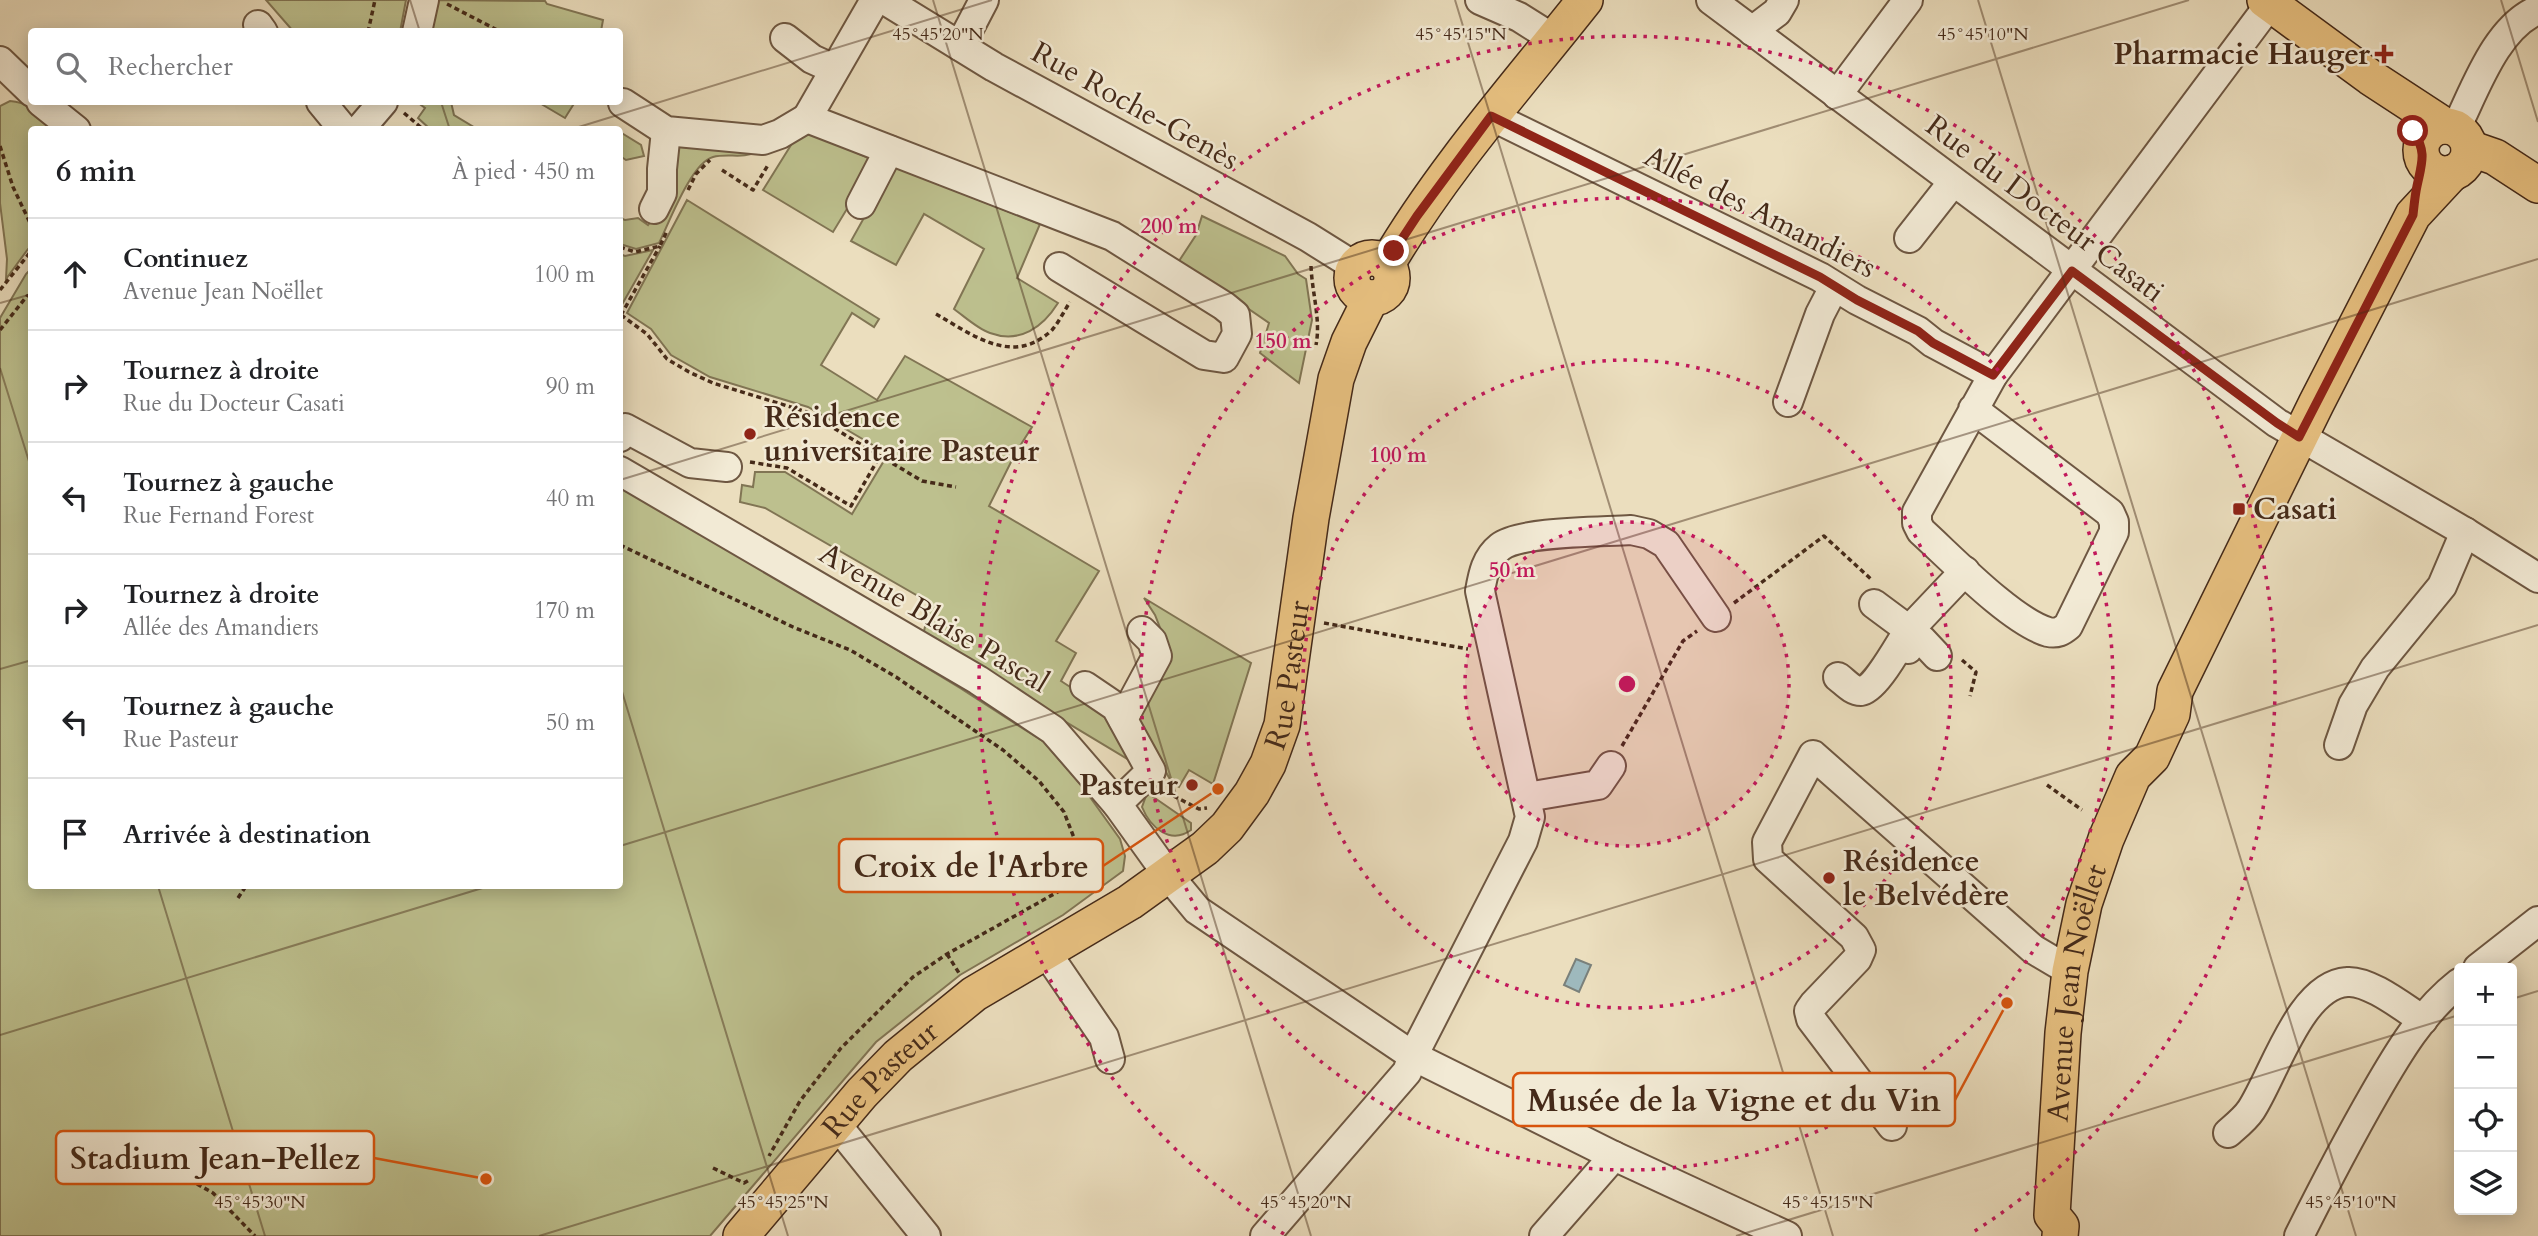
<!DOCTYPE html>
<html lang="fr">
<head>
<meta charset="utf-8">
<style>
	body { margin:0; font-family:Cardo,serif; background:#f2f2f2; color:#202124 }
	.controls { position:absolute; right:21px; bottom:21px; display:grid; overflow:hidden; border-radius:7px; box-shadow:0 4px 18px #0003 }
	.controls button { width:63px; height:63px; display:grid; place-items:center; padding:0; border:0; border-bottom:2px solid #e0e0e0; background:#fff; color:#202124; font:35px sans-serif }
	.stop { position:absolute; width:21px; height:21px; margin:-16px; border:5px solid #8f2418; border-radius:50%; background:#fff }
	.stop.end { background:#8f2418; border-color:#fff; box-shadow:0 2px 7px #0008 }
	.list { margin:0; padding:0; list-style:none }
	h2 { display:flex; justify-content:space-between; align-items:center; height:91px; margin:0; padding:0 28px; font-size:30px }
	h2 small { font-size:23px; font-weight:400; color:#757577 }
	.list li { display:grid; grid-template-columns:46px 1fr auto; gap:21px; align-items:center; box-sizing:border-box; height:112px; padding:0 28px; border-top:2px solid #e0e0e0 }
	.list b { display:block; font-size:26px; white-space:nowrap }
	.list p { margin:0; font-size:23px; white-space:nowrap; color:#757577 }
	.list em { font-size:23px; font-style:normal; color:#757577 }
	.icon { flex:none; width:38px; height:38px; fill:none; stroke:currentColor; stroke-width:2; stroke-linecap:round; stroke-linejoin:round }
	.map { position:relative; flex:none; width:2538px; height:1236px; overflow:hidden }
	.search { position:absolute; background:#fff; box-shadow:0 4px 18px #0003; left:28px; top:28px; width:595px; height:77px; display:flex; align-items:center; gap:18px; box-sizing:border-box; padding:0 24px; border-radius:7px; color:#757577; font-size:26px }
	.panel { position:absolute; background:#fff; box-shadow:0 4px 18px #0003; left:28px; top:126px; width:595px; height:763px; border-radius:7px }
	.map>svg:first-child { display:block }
</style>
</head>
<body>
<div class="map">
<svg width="2538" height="1236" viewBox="0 0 2538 1236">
	<rect width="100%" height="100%" fill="#ebdebe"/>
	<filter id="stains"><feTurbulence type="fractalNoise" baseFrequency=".00286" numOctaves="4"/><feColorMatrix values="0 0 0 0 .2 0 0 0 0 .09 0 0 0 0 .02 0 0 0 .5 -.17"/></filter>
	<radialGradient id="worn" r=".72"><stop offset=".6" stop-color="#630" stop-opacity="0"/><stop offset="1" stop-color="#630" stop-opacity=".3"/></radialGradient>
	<!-- green -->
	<g fill="#bdc08e" stroke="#817554" stroke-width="2">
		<path d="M266,0h140l-6,32 -107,-1z"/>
		<path d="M436,0l109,1 2,3 56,16 -2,11 -170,1z"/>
		<path d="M10,101c20,1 34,16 49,28l-27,1 -1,118 -3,1 -22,30 1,-20 -7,-56v-97z"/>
		<path d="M417,102h34l3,13 23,14h-47l-12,-11 7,-10z"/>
		<path d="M538,102h37l-10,16z"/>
		<path d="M801,129l75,32 -43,71 -70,-42z"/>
		<path d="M620,132l21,13 3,11 -18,4 -6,-4z"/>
		<path d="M682,139l74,13c-12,7 -29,1 -43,5 -22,6 -44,66 -54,86l-23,6 -16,-5v-26l5,2 13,-2 10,7 22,-30 -3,-29z"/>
		<path d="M893,166l147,58 -23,54 41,25c-15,24 -38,41 -68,30 -12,-4 -25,-16 -36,-24l30,-60 -60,-35 -28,51 -45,-24z"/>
		<path d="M687,200l192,119 -5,8 -22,-14 -31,52 56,35 28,-44 127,71 -16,25 -27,54 110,65 -43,70 20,12 -15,28 49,32 29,53 -216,-130 7,-33 -165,-95 -25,-6 2,-17 11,2 2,-15h30l67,42 36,-60 -80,-47 -98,-30 -39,-22 -20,-26 -24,-16z"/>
		<path d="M1202,216l83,40 13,18 8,5 6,41 -13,63 -39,-30 9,-30 -90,-62 17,-26z"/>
		<path d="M653,250l-33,58v-54l5,2z"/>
		<path d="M31,269l1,617h588v-404l340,206 84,54 38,44 38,53 5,17 -2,15 -60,44 -103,60 -84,67 -166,194h-710v-918l26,-44z"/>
		<path d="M1144,598l107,65 -38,121 -24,-14 -10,17 -7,-4 -35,-63 31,-72 -13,-33z"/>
		<path d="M1149,794l42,29v7c-21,15 -41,-3 -49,-23l4,-11z"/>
	</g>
	<!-- water -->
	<path fill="#9eb9bd" stroke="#7a807b" stroke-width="2" d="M1576,959l15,6 -12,27 -15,-7z"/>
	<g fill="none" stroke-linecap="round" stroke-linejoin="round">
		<defs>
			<g id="minor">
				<path d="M875,0l-68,118 305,118 112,70 11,9 2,19 -13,24 -20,-3 -145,-88"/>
				<path d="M885,0l109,67 314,170 48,30"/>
				<path d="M1480,0l39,17 35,22"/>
				<path d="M1711,0l566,423 188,109 73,46"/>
				<path d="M258,25l5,7"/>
				<path d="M1752,31l25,-19 7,-12"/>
				<path d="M417,32l7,-32"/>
				<path d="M785,38l27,21 22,10"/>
				<path d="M960,46l24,-46"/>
				<path d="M0,61l32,31"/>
				<path d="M1837,95l71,-95"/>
				<path d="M41,102l35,28"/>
				<path d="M321,102l23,28"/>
				<path d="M623,103l43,28 97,9 17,-6 27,-16"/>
				<path d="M1491,116l329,161 37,23 61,31 15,12 60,32"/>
				<path d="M2456,128c19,-38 40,-101 82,-118"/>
				<path d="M359,130l24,-28"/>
				<path d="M861,204l28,-54"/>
				<path d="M654,209l8,-16v-24l4,-38"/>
				<path d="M1909,238l44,-56"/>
				<path d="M1788,402l32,-88 14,-27"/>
				<path d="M1973,409l137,104 4,9v10l-46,94c-6,5 -11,8 -20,6 -37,-11 -97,-74 -127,-101l-4,-8v-11l76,-137 280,-375"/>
				<path d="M620,437l5,-9 65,35 37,4"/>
				<path d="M620,471l358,209 75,50 64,74 51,71 29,35 216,146 201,100 173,80"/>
				<path d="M1874,604l35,26 -1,19"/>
				<path d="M1909,630l56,-59"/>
				<path d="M1838,677c7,5 14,14 23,14 15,-2 39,-48 48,-61l13,10 15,16"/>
				<path d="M1085,686l31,21 35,64 -34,33"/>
				<path d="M1123,719l34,-63 -5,-15 -10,-10"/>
				<path d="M2339,745l14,-40 22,-37 67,-82 23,-54"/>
				<path d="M1527,797l71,-12 13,-19"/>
				<path d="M1046,952l58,85 6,22"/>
				<path d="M2478,968l60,-47"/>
				<path d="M836,1124l90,112"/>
				<path d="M1892,1126l-81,-107 -2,-8 5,-7 43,-45 4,-9 -7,-13 -86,-78 -1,-17 46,-87 220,194 37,22"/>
				<path d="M2228,1133c8,-7 17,-14 23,-23 23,-35 49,-125 96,-128 22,-2 57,26 76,38"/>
				<path d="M1265,1236l142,-164 6,-16 110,-215 7,-24 -50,-226c3,-17 6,-33 20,-44 20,-16 102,-15 131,-17l18,4 17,10 50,73"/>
				<path d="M1544,1236l70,-80"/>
				<path d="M2299,1236c24,-48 49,-96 76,-143 23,-40 47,-81 84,-110"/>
			</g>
			<g id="major">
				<path d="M2265,0l105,77 75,49"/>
				<circle cx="2445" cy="150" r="24"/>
				<path d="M2469,148l26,9 43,28"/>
				<circle cx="1372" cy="278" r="20"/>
				<path d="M1387,264c56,-95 130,-178 198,-264"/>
				<path id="s1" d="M741,1236l121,-143 36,-37 76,-62 156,-92 75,-54 22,-21 25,-34 16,-29 14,-39 29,-207 25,-139 13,-37 22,-44"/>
				<path id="s2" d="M2060,1236l1,-10 -9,-11 11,-182 7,-62 14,-67 22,-65 27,-63 19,-19 20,-43 3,-23 141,-287 97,-189 39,-42"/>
			</g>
		</defs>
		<!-- minor casing -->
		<use href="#minor" stroke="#6e5742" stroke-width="32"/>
		<!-- major casing -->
		<use href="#major" stroke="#452a19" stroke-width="38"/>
		<!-- path -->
		<g stroke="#452a19" stroke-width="3.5" stroke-dasharray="5 3.5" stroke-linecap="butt">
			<path d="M447,4l54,28"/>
			<path d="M368,32l7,-32"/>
			<path d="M404,113l20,17"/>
			<path d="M0,146l13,41 19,40"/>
			<path d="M722,170l31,20 15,-25"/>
			<path d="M688,190l8,-16 14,-14"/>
			<path d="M620,247l15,5 25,-6 7,-15"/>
			<path d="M1311,266c1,27 10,54 5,79"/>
			<path d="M0,290l32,-40"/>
			<path d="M936,314c37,21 77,53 116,16 7,-8 12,-19 18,-28"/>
			<path d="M621,315l26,19 20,25 22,13 24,11 94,29 115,69 34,6"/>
			<path d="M621,315l39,-69"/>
			<path d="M0,330l27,-34 5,-2"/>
			<path d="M750,462l37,6 64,38 29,-50"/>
			<path d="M620,545l173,82 57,23 46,27 107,73 36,31 25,31 17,44 -11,29 -123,69 -34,23 -72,71 -41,53 -31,55"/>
			<path d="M1734,603l90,-67 48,44"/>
			<path d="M1324,623l144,26"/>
			<path d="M1962,660l14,12 -6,24"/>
			<path d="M1622,746l61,-105 14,-10"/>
			<path d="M2047,785l35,25"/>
			<path d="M1166,792l33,17 8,-1"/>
			<path d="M238,898l8,-12"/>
			<path d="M947,954l12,19"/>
			<path d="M160,1163l53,30 42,43"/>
			<path d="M713,1168l31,15 5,-3"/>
		</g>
		<!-- minor -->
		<use href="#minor" stroke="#f2ead5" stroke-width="28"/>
		<!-- major -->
		<use href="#major" stroke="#e6bf7f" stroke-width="35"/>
	</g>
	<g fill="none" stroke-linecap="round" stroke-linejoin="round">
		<!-- route -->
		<path stroke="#8f2418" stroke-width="9" d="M1394,251l23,-35 74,-100 329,161 37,23 61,31 15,12 60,32 79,-104 205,152 22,14 114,-222c1,-9 2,-20 4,-29 5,-24 10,-34 -4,-55"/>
	</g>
	<!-- ticks -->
	<path fill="none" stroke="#452a19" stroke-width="2" stroke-opacity="0.45" d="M410,0l10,32M933,0l378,1236M1455,0l378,1236M1978,0l378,1236M2501,0l37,122M441,102l9,28M569,130l423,-130M0,303l32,-9M0,368l32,103M620,480l1569,-480M0,669l32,-9M620,685l168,551M620,846l1918,-587M158,886l107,350M2512,999l26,-8M0,1035l489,-149M539,1236l1999,-611M1736,1236l723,-221"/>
	<!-- distance rings -->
	<circle cx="1627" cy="684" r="162" fill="#c2185b" fill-opacity=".12"/>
	<g fill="none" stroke="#c2185b" stroke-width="3.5" stroke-dasharray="3.5 7">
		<circle cx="1627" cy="684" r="162"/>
		<circle cx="1627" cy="684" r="324"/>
		<circle cx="1627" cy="684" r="486"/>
		<path d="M1284 1234A648 648 0 1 1 1970 1234"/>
	</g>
	<!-- markers -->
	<g fill="#8f2418" stroke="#f2ead5" stroke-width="2.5">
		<path d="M2380.5 43.5h7v7h7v7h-7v7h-7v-7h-7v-7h7z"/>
		<circle cx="750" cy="434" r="7"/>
		<rect x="2232" y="502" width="14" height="14" rx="3.5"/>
		<circle cx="1192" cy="785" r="7"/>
		<circle cx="1829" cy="878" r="7"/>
	</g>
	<g text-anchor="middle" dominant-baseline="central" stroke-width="5" stroke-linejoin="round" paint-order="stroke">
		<!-- poi labels -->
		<g font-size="30" font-weight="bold" fill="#452a19" stroke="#f2ead5" text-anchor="start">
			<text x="2370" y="54" text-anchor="end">Pharmacie Hauger</text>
			<text x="764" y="417">Résidence<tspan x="764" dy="34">universitaire Pasteur</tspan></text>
			<text x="2253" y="509">Casati</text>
			<text x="1178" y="785" text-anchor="end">Pasteur</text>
			<text x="1843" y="861">Résidence<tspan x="1843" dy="34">le Belvédère</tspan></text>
		</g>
		<!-- street labels -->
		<g font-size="30" fill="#452a19" stroke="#f2ead5">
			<text transform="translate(1135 106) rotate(29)">Rue Roche-Genès</text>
			<text transform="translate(2045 209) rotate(37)">Rue du Docteur Casati</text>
			<text transform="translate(1760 212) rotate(27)">Allée des Amandiers</text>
			<text transform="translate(934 618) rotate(31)">Avenue Blaise Pascal</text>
			<text stroke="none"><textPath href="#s1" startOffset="808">Rue Pasteur</textPath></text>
			<text stroke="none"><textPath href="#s2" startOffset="248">Avenue Jean Noëllet</textPath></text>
			<text stroke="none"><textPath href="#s1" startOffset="210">Rue Pasteur</textPath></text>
		</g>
	</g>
	<g font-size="18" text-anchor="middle" fill="#452a19" stroke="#f2ead5" stroke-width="5" stroke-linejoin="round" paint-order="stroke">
		<text x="938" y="40">45°45'20"N</text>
		<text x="1461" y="40">45°45'15"N</text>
		<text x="1983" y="40">45°45'10"N</text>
		<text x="260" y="1208">45°45'30"N</text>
		<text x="783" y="1208">45°45'25"N</text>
		<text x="1306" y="1208">45°45'20"N</text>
		<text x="1828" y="1208">45°45'15"N</text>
		<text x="2351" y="1208">45°45'10"N</text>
	</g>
	<circle cx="1627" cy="684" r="10" fill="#c2185b" stroke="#f2ead5" stroke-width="3.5"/>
	<g font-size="21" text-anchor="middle" font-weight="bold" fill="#c2185b" stroke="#f2ead5" stroke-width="5" stroke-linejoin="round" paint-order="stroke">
		<text x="1169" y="233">200 m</text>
		<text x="1283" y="348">150 m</text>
		<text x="1398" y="462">100 m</text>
		<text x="1512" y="577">50 m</text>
	</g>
	<!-- callouts -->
	<path fill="none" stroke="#d8540d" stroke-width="2.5" d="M1218 789L1103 866M2007 1003L1955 1100M486 1179L374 1158"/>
	<g fill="#d8540d" stroke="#f2ead5" stroke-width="2.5">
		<circle cx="1218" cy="789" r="7"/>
		<circle cx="2007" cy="1003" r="7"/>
		<circle cx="486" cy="1179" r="7"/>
	</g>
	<g fill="#f2ead5" stroke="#d8540d" stroke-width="2.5">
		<rect x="839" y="839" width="264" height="53" rx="7"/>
		<rect x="1513" y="1073" width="442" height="53" rx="7"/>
		<rect x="56" y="1131" width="318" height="53" rx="7"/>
	</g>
	<g font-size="32" text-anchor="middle" font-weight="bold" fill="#452a19">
		<text x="971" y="877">Croix de l'Arbre</text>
		<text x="1734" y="1111">Musée de la Vigne et du Vin</text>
		<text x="215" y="1169">Stadium Jean-Pellez</text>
	</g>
	<rect width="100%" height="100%" filter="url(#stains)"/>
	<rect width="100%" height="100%" fill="url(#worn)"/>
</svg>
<div class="controls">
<button>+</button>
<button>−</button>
<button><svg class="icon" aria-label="locate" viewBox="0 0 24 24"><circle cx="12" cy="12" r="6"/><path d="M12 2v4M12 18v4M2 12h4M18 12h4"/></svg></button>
<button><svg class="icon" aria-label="layers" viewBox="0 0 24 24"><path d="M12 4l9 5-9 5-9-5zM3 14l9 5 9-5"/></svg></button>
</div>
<div class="stop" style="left:2413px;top:131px"></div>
<div class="stop end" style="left:1394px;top:251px"></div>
<div class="search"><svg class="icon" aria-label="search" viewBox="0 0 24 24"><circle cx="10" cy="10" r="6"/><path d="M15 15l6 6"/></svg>Rechercher</div>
<section class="panel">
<h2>6 min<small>À pied · 450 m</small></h2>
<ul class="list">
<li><svg class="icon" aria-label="ahead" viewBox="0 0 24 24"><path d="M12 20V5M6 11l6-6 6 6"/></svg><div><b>Continuez</b><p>Avenue Jean Noëllet</p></div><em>100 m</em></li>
<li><svg class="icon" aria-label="right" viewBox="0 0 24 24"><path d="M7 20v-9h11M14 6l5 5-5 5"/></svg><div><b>Tournez à droite</b><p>Rue du Docteur Casati</p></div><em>90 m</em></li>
<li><svg class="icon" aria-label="left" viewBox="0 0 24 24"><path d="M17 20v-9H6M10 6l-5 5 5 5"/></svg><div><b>Tournez à gauche</b><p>Rue Fernand Forest</p></div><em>40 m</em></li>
<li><svg class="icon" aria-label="right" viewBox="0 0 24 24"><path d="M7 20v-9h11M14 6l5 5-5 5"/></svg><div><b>Tournez à droite</b><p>Allée des Amandiers</p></div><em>170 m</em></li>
<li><svg class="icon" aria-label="left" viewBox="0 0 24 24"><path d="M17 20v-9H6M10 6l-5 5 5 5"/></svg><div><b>Tournez à gauche</b><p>Rue Pasteur</p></div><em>50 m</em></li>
<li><svg class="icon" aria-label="arrive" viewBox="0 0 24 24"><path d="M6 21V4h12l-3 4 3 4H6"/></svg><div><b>Arrivée à destination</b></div></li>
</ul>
</section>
</div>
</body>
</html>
